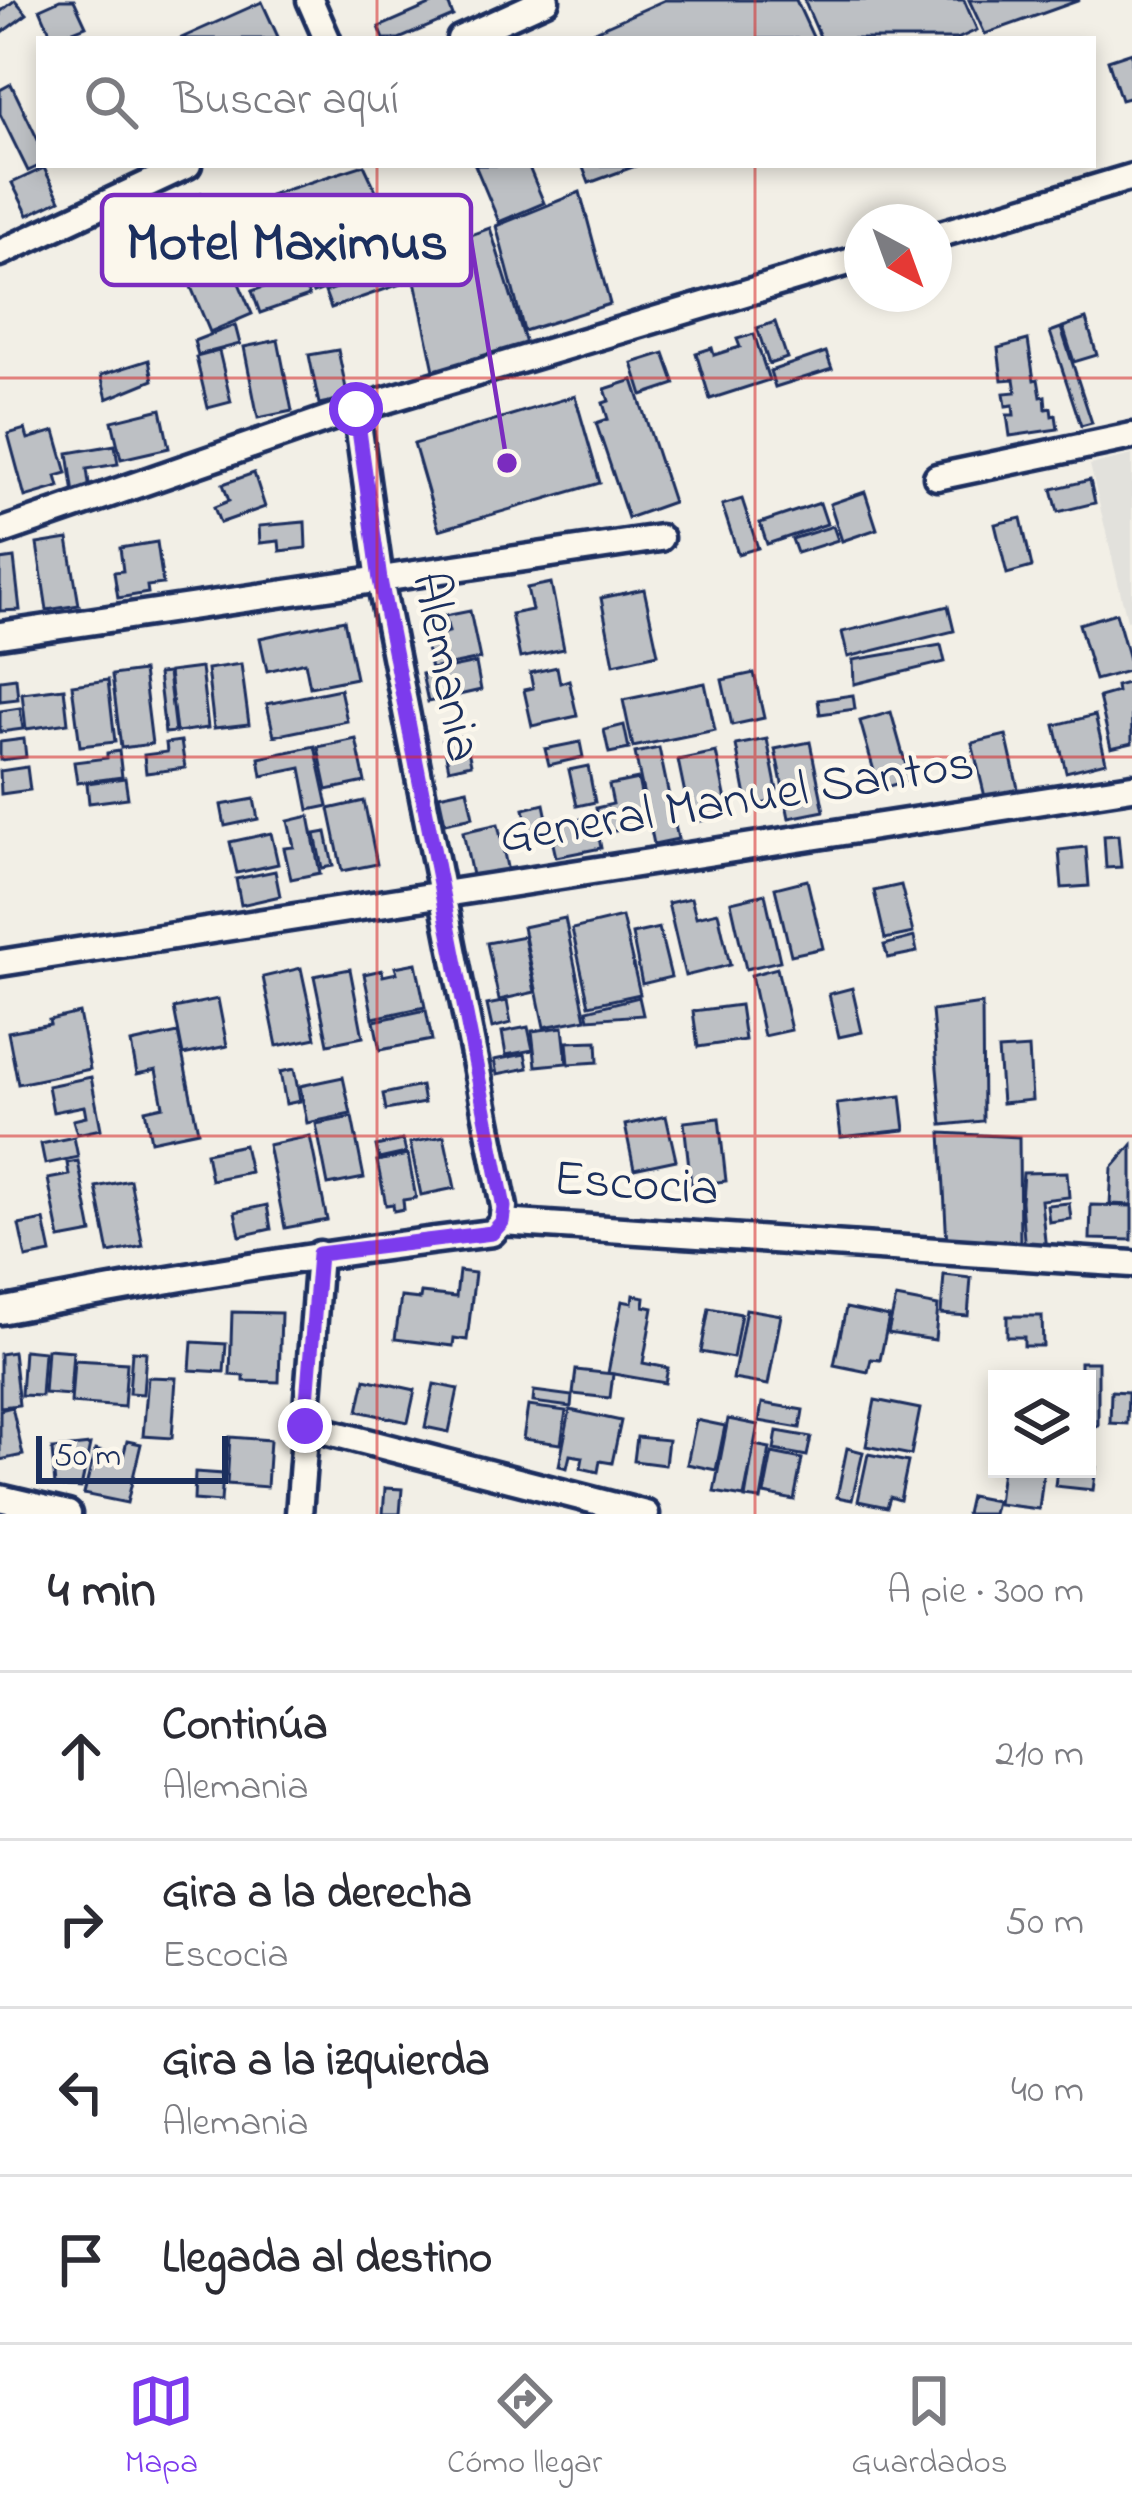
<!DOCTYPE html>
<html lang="es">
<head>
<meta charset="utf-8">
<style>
	body { margin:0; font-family:"Indie Flower",sans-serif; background:#f2f2f3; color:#2b2b33 }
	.controls { position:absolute; right:36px; bottom:36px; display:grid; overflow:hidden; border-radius:0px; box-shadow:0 6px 18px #0003 }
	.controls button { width:108px; height:108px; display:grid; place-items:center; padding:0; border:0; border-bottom:3px solid #e1e1e2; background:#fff; color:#2b2b33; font:60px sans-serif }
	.compass { position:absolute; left:844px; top:204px; width:108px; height:108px; border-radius:50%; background:#fff; box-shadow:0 6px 18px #0003; rotate:139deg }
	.scale { position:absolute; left:36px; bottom:30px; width:192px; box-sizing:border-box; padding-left:12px; border:6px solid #1b2f5e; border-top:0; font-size:33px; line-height:42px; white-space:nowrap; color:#1b2f5e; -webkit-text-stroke:9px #fbf7ec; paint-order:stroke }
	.stop { position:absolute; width:36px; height:36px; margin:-27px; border:9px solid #7c3aed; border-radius:50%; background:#fff }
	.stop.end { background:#7c3aed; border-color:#fff; box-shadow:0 3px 12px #0008 }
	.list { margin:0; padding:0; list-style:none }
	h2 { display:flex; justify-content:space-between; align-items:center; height:156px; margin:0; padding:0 48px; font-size:51px }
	h2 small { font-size:39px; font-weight:400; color:#7c7c81 }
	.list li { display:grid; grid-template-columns:78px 1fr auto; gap:36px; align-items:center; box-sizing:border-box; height:168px; padding:0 48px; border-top:3px solid #e1e1e2 }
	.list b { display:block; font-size:45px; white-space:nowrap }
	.list p { margin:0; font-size:39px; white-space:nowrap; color:#7c7c81 }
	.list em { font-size:39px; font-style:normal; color:#7c7c81 }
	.icon { flex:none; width:66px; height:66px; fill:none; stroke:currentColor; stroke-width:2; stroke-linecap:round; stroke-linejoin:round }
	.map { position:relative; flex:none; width:1132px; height:1514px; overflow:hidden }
	.search { position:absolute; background:#fff; box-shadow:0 6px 18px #0003; left:36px; right:36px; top:36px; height:132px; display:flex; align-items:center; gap:30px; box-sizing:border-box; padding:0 42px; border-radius:0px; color:#7c7c81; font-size:45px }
	.sheet { height:828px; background:#fff }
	nav { display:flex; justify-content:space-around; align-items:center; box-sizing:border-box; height:168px; border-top:3px solid #e1e1e2; background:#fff; font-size:33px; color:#7c7c81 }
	nav a { display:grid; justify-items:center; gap:6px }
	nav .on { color:#7c3aed }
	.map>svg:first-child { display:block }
</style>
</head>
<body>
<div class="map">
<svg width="1132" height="1514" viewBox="0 0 1132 1514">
	<rect width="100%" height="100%" fill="#f2efe6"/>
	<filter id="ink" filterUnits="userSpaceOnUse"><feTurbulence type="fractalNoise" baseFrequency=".00833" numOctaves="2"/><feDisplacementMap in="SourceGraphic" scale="24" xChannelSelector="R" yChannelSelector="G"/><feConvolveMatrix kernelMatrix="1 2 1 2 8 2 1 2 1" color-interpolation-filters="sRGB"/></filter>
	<g filter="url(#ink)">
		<!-- built -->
		<path fill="#e2e1dc" d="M1132,455v164l-5,1 -37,-155z"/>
		<!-- building -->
		<g fill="#bdc0c4" stroke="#1b2f5e" stroke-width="3">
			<path d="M15,0l12,14 -27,20v-22z"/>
			<path d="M60,0h14l12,26 -33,13 -13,-30z"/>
			<path d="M441,0h6l6,16 -54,23h-15l-5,-12z"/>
			<path d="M665,0h131l18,39h-237z"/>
			<path d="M804,0h160l13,30 -20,9h-136z"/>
			<path d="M969,0h111l-95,34z"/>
			<path d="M262,2l17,37h-100z"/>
			<path d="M1132,52v45l-11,3 -13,-40z"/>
			<path d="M11,84l28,58v23h2l-13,6 -28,-57v-24z"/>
			<path d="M364,165l44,94 -95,34 -43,-98z"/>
			<path d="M475,165h53l16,38 -45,19z"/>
			<path d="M582,165h56l-49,18z"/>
			<path d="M44,168l16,32 -32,15 -16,-32z"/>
			<path d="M580,192l30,112 -86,27 -28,-105z"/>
			<path d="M201,193l51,121 -42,18 -51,-121z"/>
			<path d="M490,228l38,122 -93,25 -25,-118z"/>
			<path d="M406,263l6,17 -81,28 -6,-16z"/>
			<path d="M302,274l7,22 -49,17 -8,-22z"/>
			<path d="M1086,319l11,36 -23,7 -11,-35z"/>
			<path d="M775,322l12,36 -18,6 -12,-36z"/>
			<path d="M235,325l5,19 -42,11 -4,-14z"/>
			<path d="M1061,328l31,95 -11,3 -31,-94z"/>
			<path d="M754,334l15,46 -59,19 -14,-46 16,-5 2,7 26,-8 -3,-8z"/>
			<path d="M278,340l14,71 -34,7 -14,-71z"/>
			<path d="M1028,340l6,40 4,-1 3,18 4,-1 1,13 5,-1 1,8 4,-1 2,14 -48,7 -3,-21h7l-1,-10 -7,1 -2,-13 12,-1 -2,-13 -12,1 -4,-32z"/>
			<path d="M338,350l10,48 -29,6 -10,-49z"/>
			<path d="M219,351l12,51 -23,6 -12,-51z"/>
			<path d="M826,352l6,17 -57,18 -5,-16z"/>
			<path d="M664,353l11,31 -33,11 -10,-32z"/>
			<path d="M149,360l4,20 -46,19 -6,-24z"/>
			<path d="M633,380l40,122 -45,16 -32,-95 12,-4 -5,-16 6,-2 -4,-12z"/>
			<path d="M575,396l25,87 -161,47 -25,-86z"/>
			<path d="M161,409l8,39 -48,11 -9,-38z"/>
			<path d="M25,429l3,10 27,-8 12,42 -11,3 3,11 -34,10 -17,-63z"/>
			<path d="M115,445l3,19 -31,5 3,22 -16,3 -6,-41z"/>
			<path d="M254,473l11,34 -45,16 -6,-16 15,-6 -6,-17z"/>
			<path d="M1090,480l5,23 -37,9 -6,-23z"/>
			<path d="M865,492l12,37 -35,12 -12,-37z"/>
			<path d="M742,499l16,49 -20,6 -16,-49z"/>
			<path d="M820,503l7,21 -60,20 -7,-21z"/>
			<path d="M1021,518l11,49 -25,7 -12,-50z"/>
			<path d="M305,522l1,26 -26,3 -1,-10 -19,2 -1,-17z"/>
			<path d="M833,526l5,14 -41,13 -5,-14z"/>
			<path d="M68,539l11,66 -32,5 -10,-66z"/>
			<path d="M157,542l6,42 -16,2 1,7 -30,5 -4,-26 9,-1 -3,-23z"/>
			<path d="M14,558l6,52 -20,1v-51z"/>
			<path d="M551,583l13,66 -44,9 -9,-44 21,-4 -5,-22z"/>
			<path d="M644,589l14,65 -44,10 -13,-66z"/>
			<path d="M948,606l6,25 -106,26 -6,-25z"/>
			<path d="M470,611l10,48 -49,10 -7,-31 25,-6 -4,-16z"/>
			<path d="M1116,613l16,57 -37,10 -16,-56z"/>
			<path d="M344,620l12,58 -46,9 -5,-25 -38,9 -7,-33z"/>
			<path d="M941,645l4,17 -91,22 -1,-24z"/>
			<path d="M476,663l5,27 -53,12 -6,-28z"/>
			<path d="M241,664l8,60 -35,4 -7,-59z"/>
			<path d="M557,667l3,16 9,-3 8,36 -45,10 -8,-36 9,-2 -3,-15z"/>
			<path d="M201,668l7,60 -32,4 -7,-60z"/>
			<path d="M143,671l9,73 -31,4 -9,-73z"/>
			<path d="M168,673l7,59 -10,1 -7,-59z"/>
			<path d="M754,673l10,45 -32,7 -10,-45z"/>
			<path d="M16,678l2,21 -18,2v-21z"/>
			<path d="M108,680l7,62 -35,4 -8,-61z"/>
			<path d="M1131,682l1,61 -21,5 -12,-51 18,-5 -1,-6z"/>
			<path d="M705,683l10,47 -82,17 -10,-47z"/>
			<path d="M64,688l4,35 -42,6 -4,-36z"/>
			<path d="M340,689l7,32 -73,15 -7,-32z"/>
			<path d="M853,695l2,14 -35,5 -2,-14z"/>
			<path d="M20,708l3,21 -23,3v-21z"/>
			<path d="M891,712l19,68 -31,9 -19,-68z"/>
			<path d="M1095,715l11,47 -40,10 -11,-47z"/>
			<path d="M624,725l5,24 -20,4 -5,-23z"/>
			<path d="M1006,735l13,58 -33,8 -14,-58z"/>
			<path d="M465,736l6,28 -22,5 -6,-29z"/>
			<path d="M24,739l2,18 -26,3v-18z"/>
			<path d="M356,739l9,43 -38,8 -9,-43z"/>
			<path d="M767,739l12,61 -31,7 -12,-62z"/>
			<path d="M181,741l4,27 -39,5 -2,-18 23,-3 -1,-9z"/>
			<path d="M580,742l3,15 -34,8 -4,-16z"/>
			<path d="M810,742l14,69 -35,7 -14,-69z"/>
			<path d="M315,746l13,60 -19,4 -8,-42 -39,8 -3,-18z"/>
			<path d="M659,748l19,91 -24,5 -19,-91z"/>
			<path d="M119,751l3,26 -45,6 -3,-21 33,-4v-5z"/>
			<path d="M716,752l13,63 -38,8 -13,-63z"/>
			<path d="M588,766l7,36 -18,4 -8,-36z"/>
			<path d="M27,767l3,23 -29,4 -1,-23z"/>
			<path d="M125,778l3,20 -39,5 -2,-20z"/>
			<path d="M638,779l9,45 -46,10 -5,-26 17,-4 -4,-19z"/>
			<path d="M467,789l6,28 -28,6 -6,-28z"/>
			<path d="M254,799l4,20 -33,7 -4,-21z"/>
			<path d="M364,801l13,63 -35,7 -13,-62z"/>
			<path d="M544,804l5,24 -20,4 -5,-23z"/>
			<path d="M309,816l11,57 -29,6 -7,-31 10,-1 -6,-26z"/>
			<path d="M595,816l6,32 -45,9 -7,-31z"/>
			<path d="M498,824l10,48 -35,8 -10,-48z"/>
			<path d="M326,832l7,34 -11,2 -7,-34z"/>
			<path d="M271,833l7,31 -41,9 -7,-31z"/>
			<path d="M1118,835l3,32 -15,1 -2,-32z"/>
			<path d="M1086,847l3,39 -27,2 -3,-38z"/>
			<path d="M275,871l5,25 -39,9 -5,-26z"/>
			<path d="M807,880l16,68 -32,7 -16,-67z"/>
			<path d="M901,885l12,48 -28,6 -11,-48z"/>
			<path d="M765,894l15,67 -34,8 -15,-67z"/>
			<path d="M691,898l5,19 22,-5 12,53 -45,11 -17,-73z"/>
			<path d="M622,917l18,77 -51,11 -17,-76z"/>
			<path d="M565,918l21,101 -42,8 -21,-100z"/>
			<path d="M659,928l12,49 -29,7 -10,-50z"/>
			<path d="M524,936l11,56 -36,8 -12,-57z"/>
			<path d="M914,937l3,15 -29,6 -4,-13z"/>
			<path d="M416,963l9,44 -52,11 -9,-44 18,-4 1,6 14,-3 -2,-6z"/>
			<path d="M301,968l15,70 -39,8 -14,-69z"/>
			<path d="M777,968l14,62 -27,6 -13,-61z"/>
			<path d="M350,969l13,68 -35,7 -14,-68z"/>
			<path d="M852,988l10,44 -23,5 -10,-43z"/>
			<path d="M639,997l4,18 -54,4 -2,-9z"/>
			<path d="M218,999l9,47 -44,9 -9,-47z"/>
			<path d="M507,1001l4,22 -19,5 -5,-23z"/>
			<path d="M982,1004l1,117 -41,4 -10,-114z"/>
			<path d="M740,1005l5,35 -47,7 -5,-36z"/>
			<path d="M426,1010l6,30 -52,10 -6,-29z"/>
			<path d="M79,1013l11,56 -72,15 -10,-52 42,-8 -1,-4z"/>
			<path d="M528,1027l5,23 -27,5 -4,-23z"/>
			<path d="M563,1027l4,36 -31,3 -4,-35z"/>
			<path d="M178,1033l20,98 -47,10 -6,-31 18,-4 -7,-36 -19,4 -6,-31z"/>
			<path d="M597,1041l1,21 -29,2 -2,-22z"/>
			<path d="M1029,1048l3,52 -30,3 -4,-53z"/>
			<path d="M525,1054l3,14 -31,6 -3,-14z"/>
			<path d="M294,1069l6,32 -14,3 -6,-32z"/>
			<path d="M91,1077l10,52 -24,5 -4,-14 13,-3 -2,-11 -31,6 -5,-26z"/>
			<path d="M343,1077l8,37 -44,9 -7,-37z"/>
			<path d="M421,1086l3,17 -38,7 -3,-16z"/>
			<path d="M901,1096l4,34 -64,7 -4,-33z"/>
			<path d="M666,1116l10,44 -42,9 -9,-44z"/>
			<path d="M352,1117l12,61 -36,7 -12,-61z"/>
			<path d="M719,1118l7,63 -35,4 -7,-63z"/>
			<path d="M941,1133l78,4 1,116 -73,-8z"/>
			<path d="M310,1136l17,84 -42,8 -17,-83z"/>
			<path d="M444,1136l11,52 -34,7 -11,-52z"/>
			<path d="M74,1137l4,20 -33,7 -4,-20z"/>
			<path d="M403,1140l3,13 -27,6 -3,-13z"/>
			<path d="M244,1145l6,27 -39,8 -5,-27z"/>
			<path d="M1132,1145v60l-22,-1 2,-36z"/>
			<path d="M408,1155l8,43 -13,2 1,9 -10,2 -1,-7 -7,1 -9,-44z"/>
			<path d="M78,1161l14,72 -32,6 -12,-60 21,-4 -2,-12z"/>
			<path d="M1067,1172l2,25 -28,3 5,51 -21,1 -4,-51 2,-28z"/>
			<path d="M130,1180l13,66 -34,7 -13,-66z"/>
			<path d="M1069,1203l2,16 -22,3 -2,-17z"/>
			<path d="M267,1205l4,24 -31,7 -5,-24z"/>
			<path d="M1091,1205l41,1v34l-42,-1z"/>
			<path d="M44,1220l7,33 -25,5 -7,-33z"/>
			<path d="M459,1271l16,2 -8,67 -13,-2 -1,8 -58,-7 6,-42 19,2 1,-6 35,4z"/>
			<path d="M944,1275l27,3 -3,38 -27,-2z"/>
			<path d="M633,1295l12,2 -1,9 9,2 -10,55 25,5 -3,15 -57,-10 14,-72 10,2z"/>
			<path d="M896,1298l42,8 -3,34 -47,-7z"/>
			<path d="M709,1308l32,6 -8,44 -32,-6z"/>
			<path d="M846,1308l43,9 -9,43 -9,-1 -3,13 -34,-7z"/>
			<path d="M746,1309l35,6 -13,70 -35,-6z"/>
			<path d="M232,1312l49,1 -2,69 -35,-1v-5l-14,-1z"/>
			<path d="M1007,1316h35l1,30h-19v-9h-17z"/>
			<path d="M192,1342l34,2 -2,28 -34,-2z"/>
			<path d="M47,1349l26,2 -3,44 -26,-2z"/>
			<path d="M24,1350l20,2 -3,44 -20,-1z"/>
			<path d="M132,1351l14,1 -3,42 -14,-1z"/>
			<path d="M13,1352l6,53 -19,2v-53z"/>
			<path d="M74,1360l53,3 -3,44 -53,-4z"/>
			<path d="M1080,1362h18v64h-11v-47h-7z"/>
			<path d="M576,1370l37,4 -3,24 -37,-4z"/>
			<path d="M148,1377l28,1 -4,60 -29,-2z"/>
			<path d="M365,1379l50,11 -7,32 -50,-11z"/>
			<path d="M434,1384l24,5 -9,43 -24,-5z"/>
			<path d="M534,1391l38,5 -1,11 -38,-5z"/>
			<path d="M1111,1391l17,1 -1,32 -17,-1z"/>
			<path d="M875,1400l45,9 -9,46 -45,-9z"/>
			<path d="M762,1403l41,7 -3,18 -41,-7z"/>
			<path d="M528,1406l38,5 -5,33 -38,-5z"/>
			<path d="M12,1407l11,48 -23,5v-50z"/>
			<path d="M570,1410l51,11 -9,42 -12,-2 -2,11 -17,-4 2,-11 -13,-2 -3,13 -8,-2z"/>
			<path d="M728,1419l30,6 -14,72 -30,-5z"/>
			<path d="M696,1420l29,6 -9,44 -29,-6z"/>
			<path d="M777,1431l34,6 -4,19 -33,-6z"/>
			<path d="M230,1437l40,3 -3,47 -40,-3z"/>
			<path d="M637,1437l31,3 -3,25 -31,-4z"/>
			<path d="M127,1441l14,3 -14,59 -43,-9 11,-44 28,7z"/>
			<path d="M90,1445l-9,43 -26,-2 -3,-37z"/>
			<path d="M754,1445l16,3 -9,52 -16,-2z"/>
			<path d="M847,1448l16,4 -11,48 -15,-3z"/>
			<path d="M772,1453l30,6 -8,41 -30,-6z"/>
			<path d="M868,1454l40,8 -8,38 -10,-3 -3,10 -29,-6z"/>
			<path d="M1087,1466l9,1 -3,23 -38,-4 2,-17h30z"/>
			<path d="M1002,1469h42l-5,40 -41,-5z"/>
			<path d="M195,1472l28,2 -2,28 -27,-2z"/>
			<path d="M385,1488l17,1 -2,25h-17z"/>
			<path d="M970,1496l26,5 -3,13h-27z"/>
		</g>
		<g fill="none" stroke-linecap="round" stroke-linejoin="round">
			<defs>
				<g id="street">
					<path d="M310,0l17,39"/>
					<path d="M460,39l86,-39"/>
					<path d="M934,236l198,-59"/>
					<path d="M0,253l188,-88"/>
					<path d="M356,409l24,171 124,627 -2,15"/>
					<path d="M937,477l195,-41"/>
					<path d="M0,532l356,-123 506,-151"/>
					<path d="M0,635l660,-97"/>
					<path d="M0,963l1132,-176"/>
					<path d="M0,1311c163,-32 327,-58 492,-78l10,-11 630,42"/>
					<path d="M305,1426l341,88"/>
					<path d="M0,1498l68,16"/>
					<path d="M299,1514l20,-260"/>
				</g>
			</defs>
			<!-- street casing -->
			<use href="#street" stroke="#1b2f5e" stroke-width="33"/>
			<!-- street -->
			<use href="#street" stroke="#fbf7ec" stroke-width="24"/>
		</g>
	</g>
	<g fill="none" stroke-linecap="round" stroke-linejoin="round" filter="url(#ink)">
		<!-- route -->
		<path stroke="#7c3aed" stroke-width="15" d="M305,1426l14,-172 173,-21 10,-11 2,-15 -124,-627 -24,-171"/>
	</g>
	<!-- grid -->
	<path fill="none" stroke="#d62828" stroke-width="3" stroke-opacity="0.55" d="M377,0v39M755,0v39M377,165v1349M755,165v1349M0,378h1132M0,757h1132M0,1136h1132"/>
	<g text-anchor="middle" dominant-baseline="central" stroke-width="9" stroke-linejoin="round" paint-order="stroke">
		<!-- street labels -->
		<g font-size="51" fill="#1b2f5e" stroke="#fbf7ec">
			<text transform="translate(444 667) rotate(79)">Alemania</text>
			<text transform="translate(737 802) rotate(-9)">General Manuel Santos</text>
			<text transform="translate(636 1186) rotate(4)">Escocia</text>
		</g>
	</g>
	<!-- callouts -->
	<path fill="none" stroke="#7b2cbf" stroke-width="4.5" d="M507 463L471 240"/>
	<circle fill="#7b2cbf" stroke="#fbf7ec" stroke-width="4.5" cx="507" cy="463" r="12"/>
	<rect fill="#fbf7ec" stroke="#7b2cbf" stroke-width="4.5" x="102" y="195" width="369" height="90" rx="12"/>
	<g font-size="54" text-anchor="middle" font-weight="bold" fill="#1b2f5e">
		<text x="287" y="259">Motel Maximus</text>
	</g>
</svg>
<div class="controls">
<button><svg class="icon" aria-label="layers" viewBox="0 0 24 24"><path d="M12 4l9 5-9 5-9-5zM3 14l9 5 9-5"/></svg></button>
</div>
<svg class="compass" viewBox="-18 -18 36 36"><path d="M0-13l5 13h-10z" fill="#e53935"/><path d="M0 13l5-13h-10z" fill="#7c7c81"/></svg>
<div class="scale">50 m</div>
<div class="stop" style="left:356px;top:409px"></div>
<div class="stop end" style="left:305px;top:1426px"></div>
<div class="search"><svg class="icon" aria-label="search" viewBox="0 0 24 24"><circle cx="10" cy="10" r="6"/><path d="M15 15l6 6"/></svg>Buscar aquí</div>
</div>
<section class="sheet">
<h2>4 min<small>A pie · 300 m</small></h2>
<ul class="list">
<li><svg class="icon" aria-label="ahead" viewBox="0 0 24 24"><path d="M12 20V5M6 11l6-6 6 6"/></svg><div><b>Continúa</b><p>Alemania</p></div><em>210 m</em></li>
<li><svg class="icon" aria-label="right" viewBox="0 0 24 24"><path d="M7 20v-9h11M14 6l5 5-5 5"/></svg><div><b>Gira a la derecha</b><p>Escocia</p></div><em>50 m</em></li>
<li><svg class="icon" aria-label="left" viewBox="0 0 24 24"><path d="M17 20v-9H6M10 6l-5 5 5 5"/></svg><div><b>Gira a la izquierda</b><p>Alemania</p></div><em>40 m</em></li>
<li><svg class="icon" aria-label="arrive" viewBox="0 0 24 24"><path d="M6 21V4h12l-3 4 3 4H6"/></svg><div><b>Llegada al destino</b></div></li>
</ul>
</section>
<nav>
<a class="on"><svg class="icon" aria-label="map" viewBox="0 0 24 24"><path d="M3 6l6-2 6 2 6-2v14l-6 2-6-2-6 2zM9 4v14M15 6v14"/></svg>Mapa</a>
<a><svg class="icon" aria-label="directions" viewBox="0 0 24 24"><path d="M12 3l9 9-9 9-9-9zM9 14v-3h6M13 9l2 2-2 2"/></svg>Cómo llegar</a>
<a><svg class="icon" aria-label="saved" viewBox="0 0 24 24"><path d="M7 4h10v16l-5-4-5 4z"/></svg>Guardados</a>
</nav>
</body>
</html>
